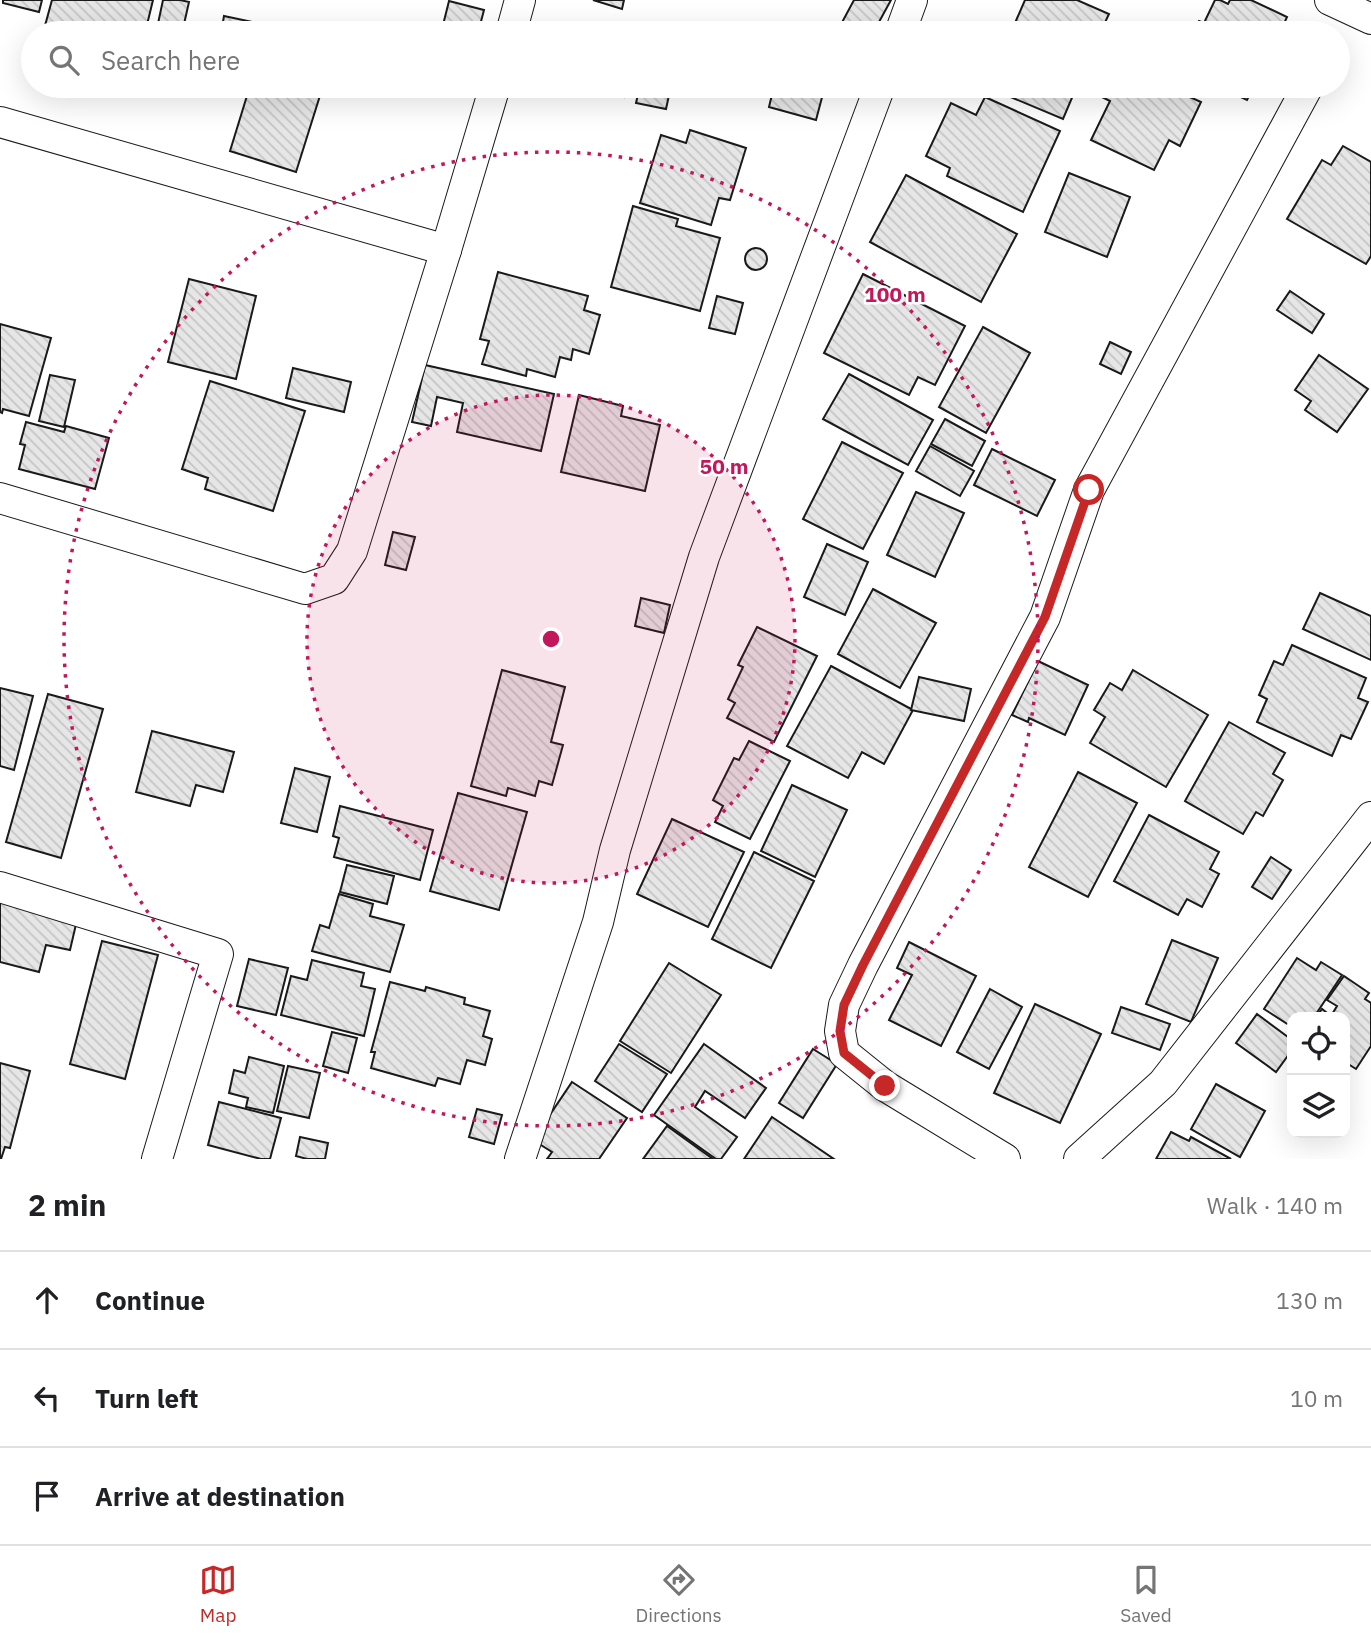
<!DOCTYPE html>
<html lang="en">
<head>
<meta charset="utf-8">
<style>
	body { margin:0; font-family:"IBM Plex Sans",sans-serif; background:#f6f6f6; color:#202124 }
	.controls { position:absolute; right:21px; bottom:21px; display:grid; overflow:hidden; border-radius:14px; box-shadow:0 7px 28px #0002 }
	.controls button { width:63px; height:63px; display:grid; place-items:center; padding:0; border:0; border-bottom:2px solid #e0e0e0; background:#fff; color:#202124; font:35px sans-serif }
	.stop { position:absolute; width:21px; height:21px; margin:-16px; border:5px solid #c62828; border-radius:50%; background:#fff }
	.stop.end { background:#c62828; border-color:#fff; box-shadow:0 2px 7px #0008 }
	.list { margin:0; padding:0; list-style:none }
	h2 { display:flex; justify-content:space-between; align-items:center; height:91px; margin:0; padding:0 28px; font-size:30px }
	h2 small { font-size:23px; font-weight:400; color:#757577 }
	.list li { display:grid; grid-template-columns:46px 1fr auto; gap:21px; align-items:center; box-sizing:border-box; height:98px; padding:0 28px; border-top:2px solid #e0e0e0 }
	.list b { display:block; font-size:26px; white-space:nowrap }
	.list em { font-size:23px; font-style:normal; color:#757577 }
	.icon { flex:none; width:38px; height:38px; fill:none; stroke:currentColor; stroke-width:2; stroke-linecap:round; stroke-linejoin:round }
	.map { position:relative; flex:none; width:1371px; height:1159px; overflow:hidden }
	.search { position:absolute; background:#fff; box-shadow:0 7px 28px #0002; left:21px; right:21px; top:21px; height:77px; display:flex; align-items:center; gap:18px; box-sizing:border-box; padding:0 24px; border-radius:38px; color:#757577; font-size:26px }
	.sheet { height:385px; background:#fff }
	nav { display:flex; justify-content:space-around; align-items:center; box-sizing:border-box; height:98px; border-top:2px solid #e0e0e0; background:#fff; font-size:19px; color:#757577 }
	nav a { display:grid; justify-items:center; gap:4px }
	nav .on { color:#c62828 }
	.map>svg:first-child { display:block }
</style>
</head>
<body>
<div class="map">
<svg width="1371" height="1159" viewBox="0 0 1371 1159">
	<defs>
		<pattern id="building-back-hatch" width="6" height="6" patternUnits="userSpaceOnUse" patternTransform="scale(1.75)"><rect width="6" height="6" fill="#e6e6e6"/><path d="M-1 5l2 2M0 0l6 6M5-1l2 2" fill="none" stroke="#c5c5c5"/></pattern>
	</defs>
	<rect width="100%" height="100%" fill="#fff"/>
	<!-- building -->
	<g fill="url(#building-back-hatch)" stroke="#1a1a1a" stroke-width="2">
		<path d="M3,0h39l-3,12 -36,-9z"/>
		<path d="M52,0h101l-8,33h-102z"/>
		<path d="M163,0h17l9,2 -7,31h-26z"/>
		<path d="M593,0h31l-2,9z"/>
		<path d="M854,0h37l-18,33h-24l-10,-5z"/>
		<path d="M1025,0h52l32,14 -9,19h-81l3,-7 -7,-3z"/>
		<path d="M1215,0h5l8,4 2,-4h21l36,17 -7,16h-88l7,-12 5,2z"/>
		<path d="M449,1l35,9 -6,23h-37z"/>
		<path d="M224,16l33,7 -2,10h-34z"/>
		<path d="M250,86h73l-27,86 -66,-21z"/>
		<path d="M590,86h36l-2,11 -35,-7z"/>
		<path d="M640,86h31l-5,23 -30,-6z"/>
		<path d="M774,86h51l-9,34 -47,-13z"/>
		<path d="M996,86h81l-14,33 -69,-29z"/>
		<path d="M1100,86h73l-1,3 29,13 -21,44 -11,-6 -15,30 -63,-30 19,-39 -14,-7z"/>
		<path d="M1217,86h37l-7,14z"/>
		<path d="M985,97l75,34 -37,81 -76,-36 3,-8 -24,-12 25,-53 25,12z"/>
		<path d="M690,130l56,18 -16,52 -11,-2 -8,27 -71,-22 21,-68 25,8z"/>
		<path d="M1343,146l28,16v94l-5,8 -79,-45 35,-59 9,5z"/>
		<path d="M1069,173l61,24 -23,60 -62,-25z"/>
		<path d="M906,175l111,59 -36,68 -111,-60z"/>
		<path d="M633,206l45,13 -2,7 44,12 -20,73 -89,-24z"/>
		<circle cx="756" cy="259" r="11"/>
		<path d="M498,272l90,24 -4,14 16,5 -11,39 -16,-5 -2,11 -11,-3 -5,20 -28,-8 -1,7 -44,-12 7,-23 -9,-2z"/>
		<path d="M863,274l102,52 -30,59 -17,-8 -9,18 -85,-42z"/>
		<path d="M189,279l67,17 -20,83 -68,-17z"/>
		<path d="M1290,291l34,23 -12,19 -35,-23z"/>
		<path d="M717,296l26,7 -8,31 -26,-6z"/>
		<path d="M0,324l51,14 -22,78 -26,-7 -1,4 -2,-1z"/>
		<path d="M983,327l47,26 -44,80 -47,-26z"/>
		<path d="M1110,342l21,10 -10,22 -21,-10z"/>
		<path d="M1319,355l49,34 -31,43 -32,-22 6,-9 -16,-11z"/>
		<path d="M425,365l129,29 -13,57 -84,-19 6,-29 -26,-6 -6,29 -19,-4z"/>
		<path d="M293,368l58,14 -7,30 -58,-14z"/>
		<path d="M849,374l84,46 -25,45 -85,-46z"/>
		<path d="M50,375l25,5 -11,47 -25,-6z"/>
		<path d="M210,381l95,30 -32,100 -68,-22 3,-11 -26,-9z"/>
		<path d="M579,395l44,11 -2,10 39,9 -15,66 -84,-19z"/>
		<path d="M945,419l40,22 -13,25 -41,-22z"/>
		<path d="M26,422l38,10 2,-6 43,12 -14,51 -76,-20 6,-24 -5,-1z"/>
		<path d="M842,442l61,31 -40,76 -60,-30z"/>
		<path d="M930,446l44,25 -14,25 -44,-25z"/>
		<path d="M992,449l63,31 -18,36 -63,-31z"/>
		<path d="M916,492l48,21 -29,64 -48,-22z"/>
		<path d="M393,532l22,5 -9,33 -21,-5z"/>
		<path d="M827,544l41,18 -23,53 -41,-18z"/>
		<path d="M873,589l63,34 -36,65 -62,-34z"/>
		<path d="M1320,593l51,23v44l-68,-31z"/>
		<path d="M641,598l29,7 -6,28 -29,-7z"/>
		<path d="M757,627l60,29 -43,86 -47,-24 8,-15 -7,-4 15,-32 -5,-2z"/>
		<path d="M1292,645l74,33 -8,20 10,4 -17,37 -10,-4 -9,21 -75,-34 10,-23 -8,-4 15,-34 9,4z"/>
		<path d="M1038,661l50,24 -23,50 -36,-17 -1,4 -16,-7z"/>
		<path d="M831,666l82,44 -29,54 -22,-12 -14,26 -61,-32z"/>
		<path d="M502,670l63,17 -14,55 12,3 -11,40 -13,-4 -4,15 -27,-8 -2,8 -35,-10z"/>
		<path d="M1133,670l75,45 -42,72 -76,-44 15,-26 -11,-7 16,-27 12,7z"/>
		<path d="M919,677l52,12 -7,32 -53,-11z"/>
		<path d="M0,688l33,8 -19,74 -14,-4z"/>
		<path d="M48,694l55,15 -42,149 -55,-16z"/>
		<path d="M1229,722l56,31 -12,21 10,6 -20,36 -7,-4 -13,22 -58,-33z"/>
		<path d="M152,731l82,21 -11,40 -27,-7 -6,21 -54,-14z"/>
		<path d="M749,741l41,20 -40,78 -35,-17 8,-16 -10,-6 21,-42 5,2z"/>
		<path d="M295,768l35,9 -13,55 -36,-9z"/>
		<path d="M1078,772l59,31 -49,94 -59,-30z"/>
		<path d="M792,785l55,25 -32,67 -54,-26z"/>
		<path d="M458,793l69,19 -28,98 -69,-19z"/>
		<path d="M340,806l93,24 -13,50 -86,-23 5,-19 -6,-2z"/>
		<path d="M1149,815l70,37 -9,17 9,5 -17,33 -15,-8 -9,16 -64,-34z"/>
		<path d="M672,819l72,33 -36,75 -71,-33z"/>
		<path d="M754,852l60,29 -43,87 -59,-29z"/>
		<path d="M1271,857l20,13 -19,29 -20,-12z"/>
		<path d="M347,865l47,11 -7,28 -47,-12z"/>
		<path d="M339,894l34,10 -3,12 34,9 -14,47 -78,-21 8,-26 9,3z"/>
		<path d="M0,901l77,19 -7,30 -24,-5 -7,27 -39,-10z"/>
		<path d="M1172,940l46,18 -27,64 -45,-18z"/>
		<path d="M102,941l56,14 -33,124 -55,-15z"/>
		<path d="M909,942l67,34 -35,70 -52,-26 23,-45 -15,-7z"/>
		<path d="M1297,958l19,12 5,-8 21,13 -28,42h-22v10l-28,-18z"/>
		<path d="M249,959l39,9 -12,47 -39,-9z"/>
		<path d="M312,960l52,13 -3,13 14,3 -11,47 -83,-21 10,-39 16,4z"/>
		<path d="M669,963l52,32 -50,78 -51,-32z"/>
		<path d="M1344,976l25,17 -4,6 6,4v43l-15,23 -11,-7v-45h-29l6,-8 9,7 6,-10 -10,-6z"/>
		<path d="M390,982l35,9 1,-4 39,11 -1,6 26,7 -7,25 9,3 -7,26 -18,-5 -7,24 -22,-6 -3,8 -64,-18 4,-16h-4z"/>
		<path d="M990,989l32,18 -33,62 -32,-17z"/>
		<path d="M1035,1004l66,30 -41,89 -66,-30z"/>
		<path d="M1121,1007l49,17 -10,26 -48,-17z"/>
		<path d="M1257,1014l35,26v10l-16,22 -40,-29z"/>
		<path d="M332,1032l25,6 -9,35 -25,-7z"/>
		<path d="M619,1044l48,30 -25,38 -47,-31z"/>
		<path d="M704,1044l62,44 -21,30 -40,-27 -10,16 42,30 -16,22h-5l-62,-44z"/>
		<path d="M813,1049l24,15 -34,54 -24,-15z"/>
		<path d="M249,1057l35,9 -11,47 -27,-6 2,-9 -19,-5 5,-23 11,3z"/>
		<path d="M0,1063l30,8 -20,77 -5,-1 -4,12h-1z"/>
		<path d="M288,1066l32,7 -11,45 -32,-7z"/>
		<path d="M572,1082l55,36 -28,41h-52l5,-7 -19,-12z"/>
		<path d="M1216,1084l49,27 -25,46 -49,-28z"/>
		<path d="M219,1102l62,16 -11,41h-9l-53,-14z"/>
		<path d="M477,1109l25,6 -8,29 -25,-7z"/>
		<path d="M772,1117l62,42h-90z"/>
		<path d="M667,1126l46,33h-70z"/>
		<path d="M1171,1132l18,9 2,-4 40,22h-75z"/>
		<path d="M300,1137l28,6 -3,16h-18l-11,-3z"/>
	</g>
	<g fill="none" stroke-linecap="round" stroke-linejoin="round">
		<defs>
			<g id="minor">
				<path d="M1330,0l41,19"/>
				<path d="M511,33l9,-33"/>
				<path d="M900,33l12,-33"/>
				<path d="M0,122l446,128"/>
				<path d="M0,498l305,91 29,-10 18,-28 94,-301 49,-164"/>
				<path d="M0,887l218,67 -61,205"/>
				<path d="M520,1159l78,-237 17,-72 89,-293 176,-471"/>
				<path d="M1005,1159l-120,-73 -41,-33 -4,-22 4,-26 19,-40 182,-348 44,-127 219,-404"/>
				<path d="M1079,1159l84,-76 208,-266"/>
			</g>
		</defs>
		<!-- minor casing -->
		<use href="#minor" stroke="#1a1a1a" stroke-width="32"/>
		<!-- minor -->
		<use href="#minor" stroke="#fff" stroke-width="30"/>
	</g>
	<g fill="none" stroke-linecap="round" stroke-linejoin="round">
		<!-- route -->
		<path stroke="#c62828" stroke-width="9" d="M885,1086l-41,-33 -4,-22 4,-26 19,-40 182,-348 44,-127"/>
	</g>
	<!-- distance rings -->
	<circle cx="551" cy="639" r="244" fill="#c2185b" fill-opacity=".12"/>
	<g fill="none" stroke="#c2185b" stroke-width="3.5" stroke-dasharray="3.5 7">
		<circle cx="551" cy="639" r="244"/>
		<circle cx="551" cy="639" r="487"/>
	</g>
	<circle cx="551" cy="639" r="10" fill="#c2185b" stroke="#fff" stroke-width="3.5"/>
	<g font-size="21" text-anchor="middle" font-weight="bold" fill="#c2185b" stroke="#fff" stroke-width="5" stroke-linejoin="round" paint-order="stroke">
		<text x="895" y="302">100 m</text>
		<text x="724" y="474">50 m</text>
	</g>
</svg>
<div class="controls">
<button><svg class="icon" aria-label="locate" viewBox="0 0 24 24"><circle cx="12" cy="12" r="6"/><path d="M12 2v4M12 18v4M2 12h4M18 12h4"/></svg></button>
<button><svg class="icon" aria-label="layers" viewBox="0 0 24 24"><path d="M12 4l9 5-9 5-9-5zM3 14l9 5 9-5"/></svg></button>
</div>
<div class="stop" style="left:1089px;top:490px"></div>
<div class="stop end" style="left:885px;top:1086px"></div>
<div class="search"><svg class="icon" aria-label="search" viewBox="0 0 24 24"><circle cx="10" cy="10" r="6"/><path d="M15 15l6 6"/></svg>Search here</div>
</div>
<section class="sheet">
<h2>2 min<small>Walk · 140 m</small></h2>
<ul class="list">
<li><svg class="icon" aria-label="ahead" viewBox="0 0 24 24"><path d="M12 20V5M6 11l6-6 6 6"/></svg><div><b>Continue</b></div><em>130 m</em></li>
<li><svg class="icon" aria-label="left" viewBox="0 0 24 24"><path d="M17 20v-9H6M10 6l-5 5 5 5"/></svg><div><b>Turn left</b></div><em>10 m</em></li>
<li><svg class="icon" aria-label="arrive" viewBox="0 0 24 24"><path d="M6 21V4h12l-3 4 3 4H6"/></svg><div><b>Arrive at destination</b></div></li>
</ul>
</section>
<nav>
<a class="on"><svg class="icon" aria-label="map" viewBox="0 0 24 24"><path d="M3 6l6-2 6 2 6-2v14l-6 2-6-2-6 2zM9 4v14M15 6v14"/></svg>Map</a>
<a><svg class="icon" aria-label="directions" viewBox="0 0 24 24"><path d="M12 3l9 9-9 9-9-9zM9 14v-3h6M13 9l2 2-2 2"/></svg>Directions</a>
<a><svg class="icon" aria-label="saved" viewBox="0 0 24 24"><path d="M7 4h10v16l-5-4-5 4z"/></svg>Saved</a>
</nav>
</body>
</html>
